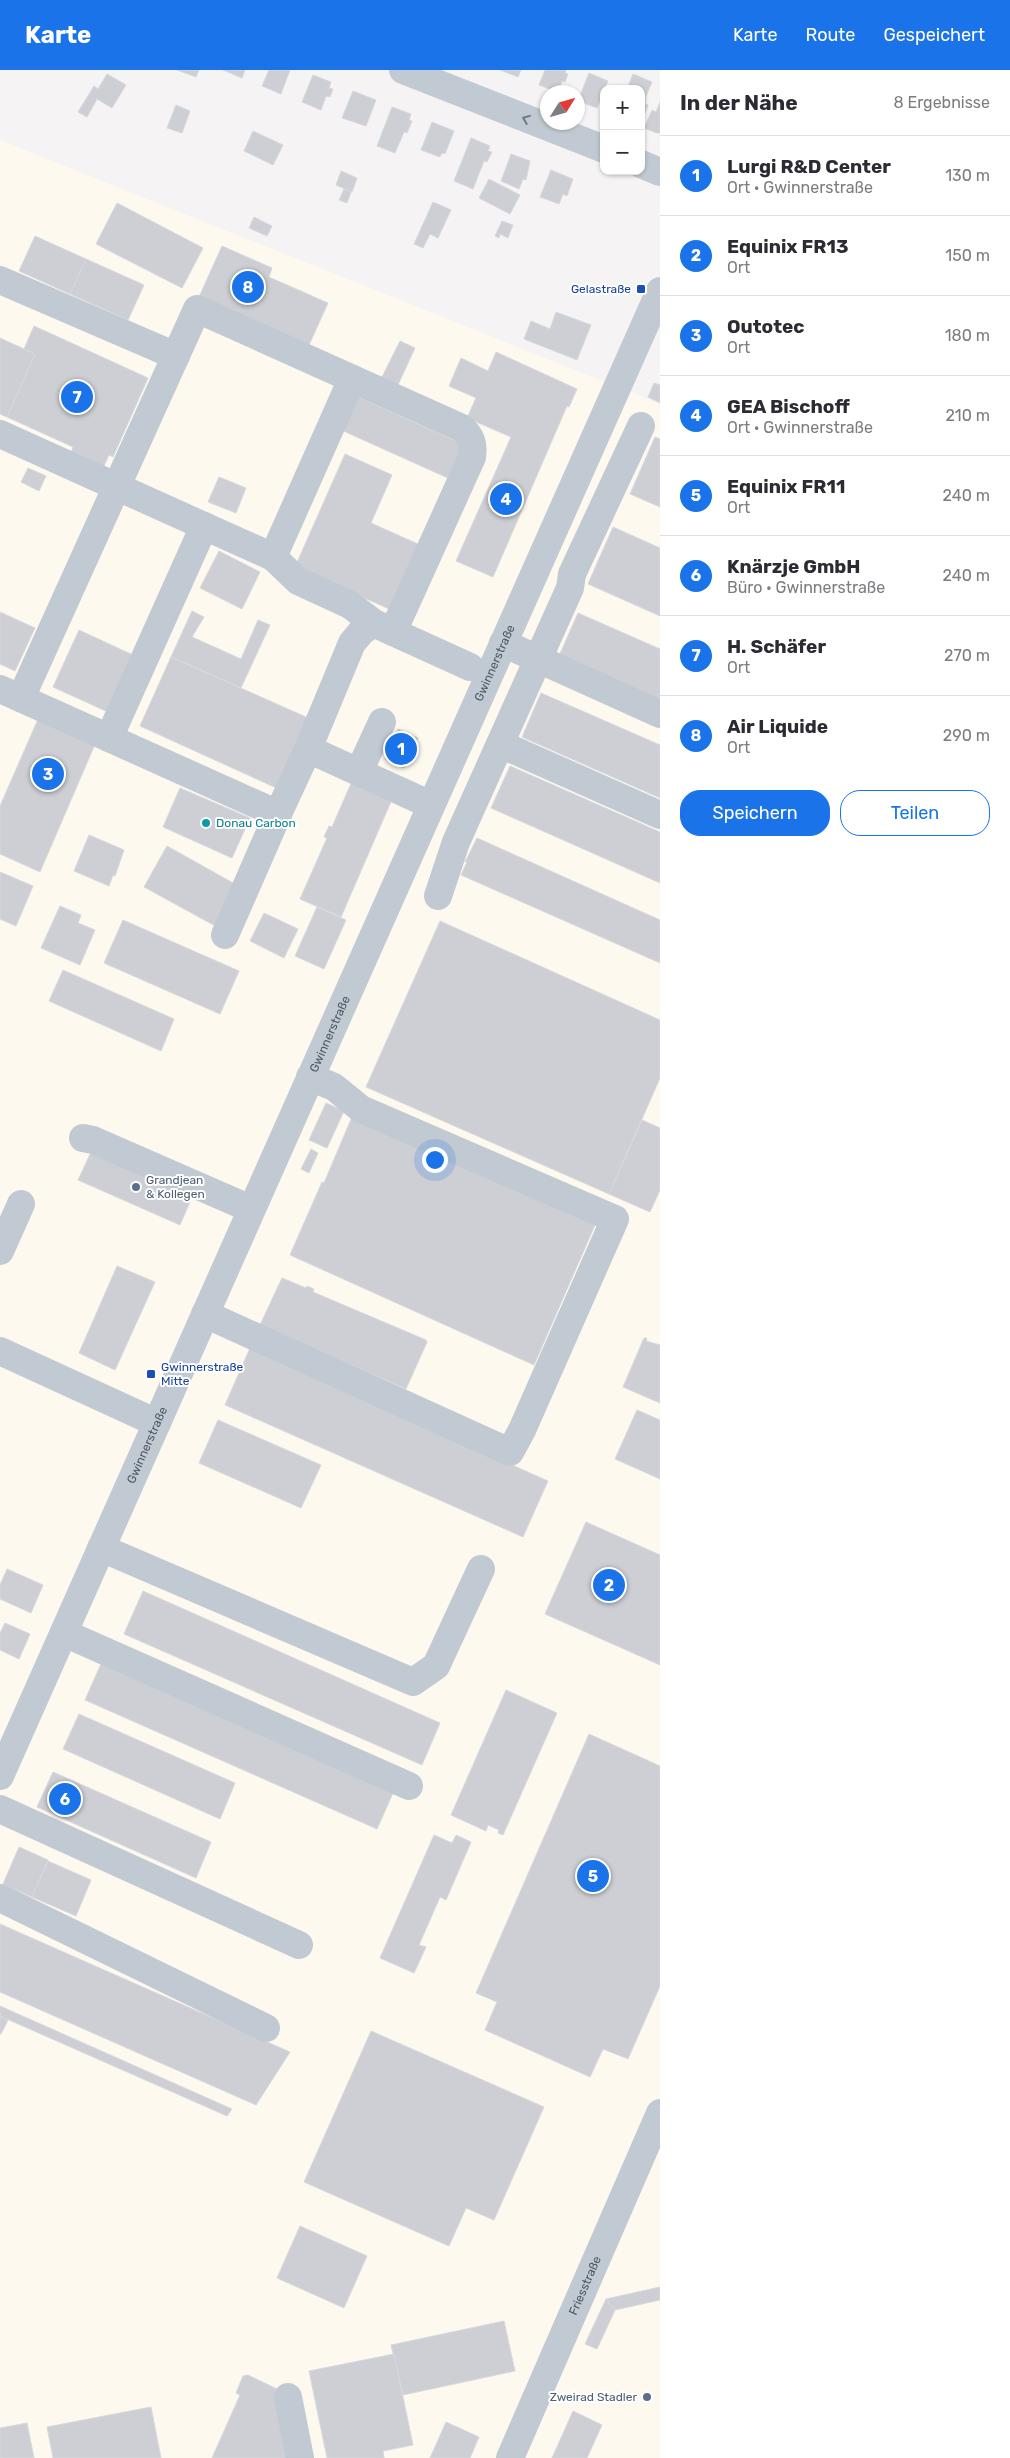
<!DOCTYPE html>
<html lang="de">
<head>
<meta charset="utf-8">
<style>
	body { margin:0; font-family:Rubik,sans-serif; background:#f2f2f3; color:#2b2b33 }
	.controls { position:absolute; right:15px; top:15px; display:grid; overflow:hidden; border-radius:10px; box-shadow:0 1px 4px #0004 }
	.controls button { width:45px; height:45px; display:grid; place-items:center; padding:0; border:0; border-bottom:1px solid #e1e1e2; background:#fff; color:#2b2b33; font:25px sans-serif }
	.compass { position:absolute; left:540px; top:15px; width:45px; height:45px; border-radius:50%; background:#fff; box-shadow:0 1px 4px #0004; rotate:53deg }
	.you { position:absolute; left:434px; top:1089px; width:18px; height:18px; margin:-12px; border:4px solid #fff; border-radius:50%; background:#1a73e8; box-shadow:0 0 0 8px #1a73e833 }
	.badge { display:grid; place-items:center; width:32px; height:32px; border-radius:50%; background:#1a73e8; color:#fff; font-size:16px; font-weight:700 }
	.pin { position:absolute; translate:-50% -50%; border:2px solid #fff; box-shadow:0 1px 5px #0006 }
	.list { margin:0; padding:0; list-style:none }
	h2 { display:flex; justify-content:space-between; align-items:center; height:65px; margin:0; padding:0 20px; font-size:21px }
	h2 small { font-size:16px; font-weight:400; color:#7c7c81 }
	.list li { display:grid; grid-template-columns:32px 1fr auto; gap:15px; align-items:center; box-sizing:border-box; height:80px; padding:0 20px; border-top:1px solid #e1e1e2 }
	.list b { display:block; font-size:19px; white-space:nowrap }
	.list p { margin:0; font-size:16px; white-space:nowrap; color:#7c7c81 }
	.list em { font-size:16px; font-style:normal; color:#7c7c81 }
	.actions { display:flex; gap:10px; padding:15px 20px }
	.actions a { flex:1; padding:11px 0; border:1px solid #1a73e8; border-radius:20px; text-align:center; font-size:18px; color:#1a73e8 }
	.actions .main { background:#1a73e8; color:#fff }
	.map { position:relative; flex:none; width:660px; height:2388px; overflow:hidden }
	header { display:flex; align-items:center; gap:30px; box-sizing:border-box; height:70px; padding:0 25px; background:#1a73e8; color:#fff }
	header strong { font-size:24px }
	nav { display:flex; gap:28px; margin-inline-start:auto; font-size:18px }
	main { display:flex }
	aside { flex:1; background:#fff }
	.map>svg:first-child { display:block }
</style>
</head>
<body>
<header>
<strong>Karte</strong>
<nav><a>Karte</a><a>Route</a><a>Gespeichert</a></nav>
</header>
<main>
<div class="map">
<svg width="660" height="2388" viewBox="0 0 660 2388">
	<rect width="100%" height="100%" fill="#f5f3f3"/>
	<!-- commercial -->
	<path fill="#fdf9ef" d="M0,70l660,264v2054h-660z"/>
	<!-- building -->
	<g fill="#cdcfd5" stroke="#d7d9de">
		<path d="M177,0h22l-3,7z"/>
		<path d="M223,0h22l-3,8z"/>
		<path d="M290,0l-9,24 -19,-8 7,-16z"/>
		<path d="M500,0h21l-3,7z"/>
		<path d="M545,0h21l-1,3 3,1 -3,8 -3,-1 -4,11 -19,-7z"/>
		<path d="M589,3l19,8 -3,7 2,1h-3v8l-2,-1 -5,12 -19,-7z"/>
		<path d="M107,4l19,11 -14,23 -15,-9 -10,18 -9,-5 16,-26 4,3z"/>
		<path d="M633,4l19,8 -6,14 -1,8 3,1 -3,8h-4v-24h-14z"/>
		<path d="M313,5l18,7 -2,6 4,1 -3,8 -4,-1 -5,14 -19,-8z"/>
		<path d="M353,21l23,9 -10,26 -24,-8z"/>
		<path d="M660,32v31h-3l-13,-5 8,-18 4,2z"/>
		<path d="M176,35l14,6 -8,22 -15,-5z"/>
		<path d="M392,37l19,7 -2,6 3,1 -5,12 -3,-1 -9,21 -18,-7z"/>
		<path d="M432,52l22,9 -9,23 -3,-1 -2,4 -19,-7z"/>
		<path d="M253,61l30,14 -10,20 -29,-14z"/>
		<path d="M471,68l19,8 -2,5 4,1 -5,10 -3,-1 -11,28 -19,-8z"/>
		<path d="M511,84l19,7 -4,19 -3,-1 -4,10 -18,-8z"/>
		<path d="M551,100l22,9 -6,17 -4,-2 -4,10 -19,-7z"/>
		<path d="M341,101l16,7 -5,14 -16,-7z"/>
		<path d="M489,109l31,16 -10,19 -31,-16z"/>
		<path d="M344,119l7,3 -4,11 -8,-3z"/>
		<path d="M433,132l18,8 -13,28 -8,-4 -7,14 -9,-4z"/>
		<path d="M117,133l86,45 -21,40 -86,-44z"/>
		<path d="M254,147l18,9 -5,10 -18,-8z"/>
		<path d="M502,151l11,4 -5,13 -8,-4 -1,4 -4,-2z"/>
		<path d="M35,166l51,23 -16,35 -51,-23z"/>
		<path d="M222,176l50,22 -3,9 59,26 -19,42 -110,-48z"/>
		<path d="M86,189l58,26 -16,35 -58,-26z"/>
		<path d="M556,242l35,13 -14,35 -53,-21 7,-18 19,8z"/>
		<path d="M34,256l114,52 -35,79 -4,-2 -6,13 -32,-15 2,-6 -66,-30 28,-63 -11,-5z"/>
		<path d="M0,268l35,16 -28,63 -7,-3z"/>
		<path d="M400,271l15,7 -18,39 -16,-8z"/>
		<path d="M496,282l81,37 -8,18 -2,-1 -74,171 -37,-16 55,-124 -44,-19 9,-20 -27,-12 12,-28 27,13z"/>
		<path d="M654,313l6,2v18l-12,-6z"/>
		<path d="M354,325l111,50 -15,34 -111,-50z"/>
		<path d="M655,367l5,2v68l-30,-13z"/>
		<path d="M345,384l47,21 -21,48 56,25 -29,65 -103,-46z"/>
		<path d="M28,398l18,8 -7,15 -18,-9z"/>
		<path d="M219,407l27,11 -10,25 -28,-11z"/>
		<path d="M613,457l47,21v68l-72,-32z"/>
		<path d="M219,481l41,21 -18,37 -42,-21z"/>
		<path d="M192,541l12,6 -12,20 49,22 17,-39 12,5 -29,63 -70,-31z"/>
		<path d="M0,542l35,16 -20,43 -15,-7z"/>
		<path d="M578,543l82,36v52l-101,-45z"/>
		<path d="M79,560l56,26 -25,57 -57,-26z"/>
		<path d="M171,587l144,64 -32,70 -143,-65z"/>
		<path d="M541,623l119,52v53l-138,-61z"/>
		<path d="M39,647l57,25 -56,130 -40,-18v-48z"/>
		<path d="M398,659l20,9 -14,30 -19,-9z"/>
		<path d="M510,696l150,66v51l-169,-75z"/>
		<path d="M353,709l40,18 -52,120 -41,-18 27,-61 -3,-1 5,-11 3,1z"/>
		<path d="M180,718l70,30 -18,40 -69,-31z"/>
		<path d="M89,765l35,15 -9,26 -2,-1 -4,11 -35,-15z"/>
		<path d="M477,768l183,82v43l-199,-88 6,-13h-2z"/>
		<path d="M167,776l75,42 -23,40 -75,-41z"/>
		<path d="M0,802l33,14 -17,40 -16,-7z"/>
		<path d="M60,836l21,9 -3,8 17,7 -15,35 -39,-17z"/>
		<path d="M317,837l29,13 -22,49 -29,-13z"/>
		<path d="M264,843l34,16 -14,29 -34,-17z"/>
		<path d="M123,850l116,51 -19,43 -116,-51z"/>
		<path d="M440,851l220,99v58l-51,116 -243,-107z"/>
		<path d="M63,900l111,49 -13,32 -112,-50z"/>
		<path d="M326,1033l18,8 -17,37 -18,-8z"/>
		<path d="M352,1047l243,108 -61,140 -244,-110 32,-73 2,1z"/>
		<path d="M642,1050l18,8v62l-10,22 -41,-18z"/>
		<path d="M311,1079l7,4 -9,20 -8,-4z"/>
		<path d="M92,1080l101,45 -13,30 -102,-45z"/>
		<path d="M117,1196l38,16 -40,88 -36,-17z"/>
		<path d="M282,1208l24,10 1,-2 7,3 -1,3 113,48 1,2 -21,47 -146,-64z"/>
		<path d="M644,1268h3l-1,3 14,4v58l-37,-16z"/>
		<path d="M250,1278l298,133 -25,56 -298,-132z"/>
		<path d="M637,1340l23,10v59l-45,-20z"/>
		<path d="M218,1350l103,45 -20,43 -102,-45z"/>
		<path d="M586,1452l74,33v110l-115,-51z"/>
		<path d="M7,1499l36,16 -12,28 -31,-14v-14z"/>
		<path d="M143,1521l297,132 -18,42 -298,-131z"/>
		<path d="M5,1553l25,11 -11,25 -19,-9v-17z"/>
		<path d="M101,1594l292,129 -16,36 -292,-129z"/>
		<path d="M506,1620l51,23 -54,122 -5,-2 1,-3 -11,-5 -2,6 -35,-16z"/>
		<path d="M79,1644l156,69 -15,36 -157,-70z"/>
		<path d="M589,1664l71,32v220l-32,73 -25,-10 -13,28 -105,-47 12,-28 -21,-9z"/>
		<path d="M53,1702l158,70 -15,36 -159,-71z"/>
		<path d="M434,1765l18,8 4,-8 15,7 -25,58 -6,-3 -21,48 7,2 -12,26 -34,-15z"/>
		<path d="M19,1777l29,13 -16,37 -29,-13z"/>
		<path d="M48,1791l43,19 -15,36 -44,-19z"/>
		<path d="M0,1854l290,128 -34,53 -256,-113z"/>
		<path d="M0,1936l232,103 -5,7 -227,-100z"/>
		<path d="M0,1946l8,4 -7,14h-1z"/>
		<path d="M371,1961l173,76 -50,113 -28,-12 -17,38 -145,-64z"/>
		<path d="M300,2156l67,30 -23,52 -67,-30z"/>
		<path d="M660,2217v13l-45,10 -9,-11z"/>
		<path d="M606,2229l9,11 -18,39 -12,-5z"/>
		<path d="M504,2251l11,50 -112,24 -12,-50z"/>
		<path d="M394,2284l19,91 -30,6 1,7h-57l-18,-87z"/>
		<path d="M248,2305l29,14 14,69h-79l28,-63 -4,-2 7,-17z"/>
		<path d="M151,2337l10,51h-108l-6,-31z"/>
		<path d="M573,2341l29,14 -15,33h-35z"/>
		<path d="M446,2352l33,15 -9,21h-40z"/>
		<path d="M27,2353l7,35h-34v-30z"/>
	</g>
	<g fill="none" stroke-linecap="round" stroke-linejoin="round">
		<!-- minor -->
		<g stroke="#c1cad2" stroke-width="28">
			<path d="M403,0l201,79"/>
			<path d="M641,94l19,8"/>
			<path d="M0,210l176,76"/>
			<path d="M0,364l204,92"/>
			<path d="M273,487l79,-178"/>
			<path d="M393,562l77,35"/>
			<path d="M503,573l157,71"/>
			<path d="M0,619l278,125 30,-65 123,56"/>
			<path d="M21,628l176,-389 265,119c9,9 12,15 10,29l-79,175 -19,-9 -24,-18 -52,-24 -25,-24 -69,-31 -95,212"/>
			<path d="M500,674l160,71"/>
			<path d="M308,679l44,-106 10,-12 12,-8"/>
			<path d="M359,702l23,-50"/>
			<path d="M438,826l18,-54 114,-254 2,-14 69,-148"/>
			<path d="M225,865l53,-121"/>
			<path d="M83,1068l10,2 158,69"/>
			<path d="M0,1181l21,-47"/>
			<path d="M205,1244l305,138 12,-22 93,-211 -254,-110 -27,-22 -24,-10"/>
			<path d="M0,1281l157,72"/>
			<path d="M101,1478l312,134 23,-16 45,-97"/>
			<path d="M64,1563l345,153"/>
			<path id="s1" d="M0,1706l660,-1485"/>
			<path d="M0,1739l299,136"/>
			<path d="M0,1828l266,130"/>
			<path d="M288,2327l12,61"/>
			<path id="s2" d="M510,2388l150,-345"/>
		</g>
	</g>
	<!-- one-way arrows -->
	<defs><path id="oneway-chevron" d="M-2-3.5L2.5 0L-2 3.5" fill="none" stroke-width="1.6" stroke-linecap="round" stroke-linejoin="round" transform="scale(1.25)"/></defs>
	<use stroke="#6e7983" href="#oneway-chevron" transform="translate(526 49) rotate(-158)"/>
	<!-- markers -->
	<g fill="#1a4fb4" stroke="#fff" stroke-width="2">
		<rect x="636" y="214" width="10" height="10" rx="2.5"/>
		<rect x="146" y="1299" width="10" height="10" rx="2.5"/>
	</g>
	<circle fill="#0f9aa8" stroke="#fff" stroke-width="2" cx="206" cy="753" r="5"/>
	<g fill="#5c6f8a" stroke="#fff" stroke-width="2">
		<circle cx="136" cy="1117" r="5"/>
		<circle cx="647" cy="2327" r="5"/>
	</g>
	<g text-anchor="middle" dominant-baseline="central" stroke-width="4" stroke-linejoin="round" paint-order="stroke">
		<!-- transit labels -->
		<g font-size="12" fill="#164399" stroke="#fff" text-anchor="end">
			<text x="631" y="219">Gelastraße</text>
			<text x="161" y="1297" text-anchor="start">Gwinnerstraße<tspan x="161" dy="14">Mitte</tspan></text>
		</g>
		<!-- street labels -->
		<g font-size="12" fill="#4a5661" stroke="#fff">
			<text stroke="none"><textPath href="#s1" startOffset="1218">Gwinnerstraße</textPath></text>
			<text stroke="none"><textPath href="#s1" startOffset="812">Gwinnerstraße</textPath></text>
			<text stroke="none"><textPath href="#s1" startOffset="362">Gwinnerstraße</textPath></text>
			<text stroke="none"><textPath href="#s2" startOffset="188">Friesstraße</textPath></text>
		</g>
		<!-- culture labels -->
		<g font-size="12" fill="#0d838f" stroke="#fff" text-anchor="start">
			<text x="216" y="753">Donau Carbon</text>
		</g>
		<!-- service labels -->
		<g font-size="12" fill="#4e5e75" stroke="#fff" text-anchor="start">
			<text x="146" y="1110">Grandjean<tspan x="146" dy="14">&amp; Kollegen</tspan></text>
			<text x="637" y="2327" text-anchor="end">Zweirad Stadler</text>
		</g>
	</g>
</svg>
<div class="controls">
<button>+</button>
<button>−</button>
</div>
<svg class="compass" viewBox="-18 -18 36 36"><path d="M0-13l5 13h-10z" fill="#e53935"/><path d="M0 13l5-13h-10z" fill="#7c7c81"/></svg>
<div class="you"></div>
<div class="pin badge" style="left:401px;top:679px">1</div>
<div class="pin badge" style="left:609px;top:1515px">2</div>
<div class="pin badge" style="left:48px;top:704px">3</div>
<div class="pin badge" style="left:506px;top:429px">4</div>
<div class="pin badge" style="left:593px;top:1806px">5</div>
<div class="pin badge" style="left:65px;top:1729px">6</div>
<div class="pin badge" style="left:77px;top:327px">7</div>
<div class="pin badge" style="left:248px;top:217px">8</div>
</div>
<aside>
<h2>In der Nähe<small>8 Ergebnisse</small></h2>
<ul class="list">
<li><span class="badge">1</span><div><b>Lurgi R&amp;D Center</b><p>Ort · Gwinnerstraße</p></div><em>130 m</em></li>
<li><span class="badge">2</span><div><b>Equinix FR13</b><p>Ort</p></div><em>150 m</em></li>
<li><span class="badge">3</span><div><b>Outotec</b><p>Ort</p></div><em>180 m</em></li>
<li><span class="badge">4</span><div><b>GEA Bischoff</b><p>Ort · Gwinnerstraße</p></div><em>210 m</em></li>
<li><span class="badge">5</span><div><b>Equinix FR11</b><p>Ort</p></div><em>240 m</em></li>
<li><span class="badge">6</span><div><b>Knärzje GmbH</b><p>Büro · Gwinnerstraße</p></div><em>240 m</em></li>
<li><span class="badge">7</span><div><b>H. Schäfer</b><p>Ort</p></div><em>270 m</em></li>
<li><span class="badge">8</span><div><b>Air Liquide</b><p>Ort</p></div><em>290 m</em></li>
</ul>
<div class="actions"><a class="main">Speichern</a><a>Teilen</a></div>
</aside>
</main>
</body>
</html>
